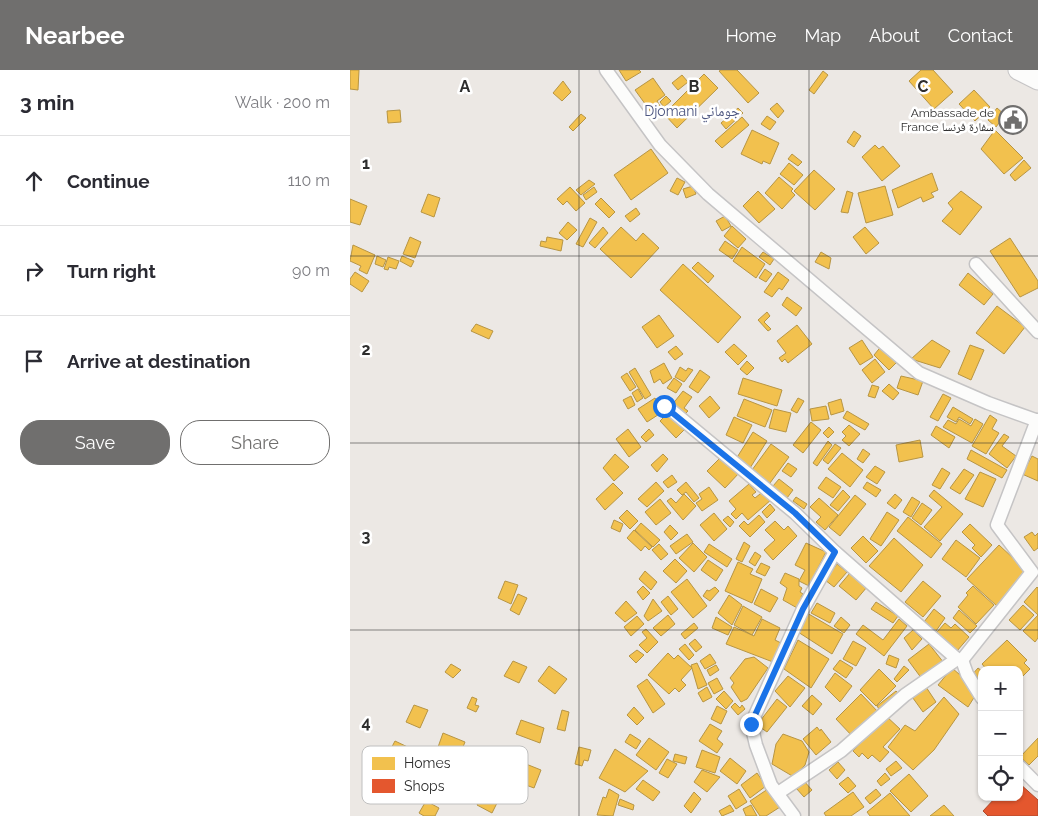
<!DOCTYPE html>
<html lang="en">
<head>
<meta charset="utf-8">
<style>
	body { margin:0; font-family:Raleway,"Noto Naskh Arabic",sans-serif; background:#f2f2f3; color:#2b2b33 }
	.controls { position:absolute; right:15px; bottom:15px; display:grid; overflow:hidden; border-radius:10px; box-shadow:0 1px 4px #0004 }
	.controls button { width:45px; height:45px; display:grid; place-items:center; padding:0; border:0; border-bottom:1px solid #e1e1e2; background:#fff; color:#2b2b33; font:25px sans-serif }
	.stop { position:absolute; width:15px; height:15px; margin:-11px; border:4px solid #1a73e8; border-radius:50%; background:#fff }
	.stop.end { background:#1a73e8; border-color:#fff; box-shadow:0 1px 5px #0008 }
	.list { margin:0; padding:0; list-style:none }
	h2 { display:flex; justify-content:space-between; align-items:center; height:65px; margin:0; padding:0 20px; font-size:21px }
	h2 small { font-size:16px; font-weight:400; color:#7c7c81 }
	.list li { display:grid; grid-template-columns:32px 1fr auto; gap:15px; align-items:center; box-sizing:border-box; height:90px; padding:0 20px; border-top:1px solid #e1e1e2 }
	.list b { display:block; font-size:19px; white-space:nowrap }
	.list em { font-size:16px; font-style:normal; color:#7c7c81 }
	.actions { display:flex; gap:10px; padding:15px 20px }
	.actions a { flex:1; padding:11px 0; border:1px solid #706f6e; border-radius:20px; text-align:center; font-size:18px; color:#706f6e }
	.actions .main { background:#706f6e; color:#fff }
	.icon { flex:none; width:28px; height:28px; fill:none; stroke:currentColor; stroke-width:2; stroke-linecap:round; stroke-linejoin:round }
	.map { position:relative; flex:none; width:688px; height:746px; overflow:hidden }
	header { display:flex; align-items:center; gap:30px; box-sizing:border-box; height:70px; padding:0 25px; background:#706f6e; color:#fff }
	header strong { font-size:24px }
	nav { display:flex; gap:28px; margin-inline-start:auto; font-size:18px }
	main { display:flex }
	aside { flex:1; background:#fff }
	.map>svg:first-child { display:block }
</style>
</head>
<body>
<header>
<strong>Nearbee</strong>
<nav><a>Home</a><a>Map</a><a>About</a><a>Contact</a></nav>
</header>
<main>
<aside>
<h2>3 min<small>Walk · 200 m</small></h2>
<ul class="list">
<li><svg class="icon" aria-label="ahead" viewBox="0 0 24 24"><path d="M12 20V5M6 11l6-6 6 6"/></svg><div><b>Continue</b></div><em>110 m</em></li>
<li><svg class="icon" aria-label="right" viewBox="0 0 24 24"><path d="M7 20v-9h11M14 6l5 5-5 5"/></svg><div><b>Turn right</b></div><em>90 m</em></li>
<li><svg class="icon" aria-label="arrive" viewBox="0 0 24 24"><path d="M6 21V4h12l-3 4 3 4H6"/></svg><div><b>Arrive at destination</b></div></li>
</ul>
<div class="actions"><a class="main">Save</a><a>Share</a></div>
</aside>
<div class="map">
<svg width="688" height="746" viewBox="0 0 688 746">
	<rect width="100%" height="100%" fill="#ece8e4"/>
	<!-- homes -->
	<g fill="#f2c14e" stroke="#b79544">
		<path d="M0,0h9l-1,20 -8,-1z"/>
		<path d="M269,0h20l2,2 -15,9z"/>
		<path d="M371,0h16l22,23 -11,10 -29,-32z"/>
		<path d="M571,0h12l20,22 -19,17 -25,-28z"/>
		<path d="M473,1l5,4 -14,19 -5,-4z"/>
		<path d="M354,4l14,14 -41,40 -13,-14z"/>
		<path d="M332,5l6,7 -10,8 -6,-7z"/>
		<path d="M303,8l12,17 -8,6 3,5 -9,6 -16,-22z"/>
		<path d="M213,11l8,11 -9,9 -9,-8z"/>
		<path d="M624,20l16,17 -15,14 -16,-17z"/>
		<path d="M316,26l5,5 -7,6 -4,-5z"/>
		<path d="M427,33l7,8 -6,7 -8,-9z"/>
		<path d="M388,38l5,5 -17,16 -5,-6z"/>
		<path d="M647,38l8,7 -9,12 -8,-7z"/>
		<path d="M50,40l1,12 -13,1 -1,-12z"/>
		<path d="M231,44l5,4 -13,13 -4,-4z"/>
		<path d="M417,46l9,6 -6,8 -9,-6z"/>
		<path d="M392,47l7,8 -27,23 -7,-7z"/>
		<path d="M402,60l27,13 -9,21 -7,-3 -1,3 -21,-10z"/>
		<path d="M645,60l28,28 -19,16 -23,-25z"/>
		<path d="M504,61l7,5 -7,11 -7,-5z"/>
		<path d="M525,75l4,4 4,-3 17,20 -18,15 -20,-24z"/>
		<path d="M301,79l17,24 -37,27 -17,-25z"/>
		<path d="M442,84l10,8 -4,4 -10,-7z"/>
		<path d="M674,90l7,8 -16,13 -5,-6z"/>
		<path d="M439,93l14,12 -9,10 -14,-11z"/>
		<path d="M464,100l21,19 -20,21 -21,-19z"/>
		<path d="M582,103l6,17 -7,3 3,4 -11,5 -2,-5 -23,11 -6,-18z"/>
		<path d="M429,107l14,12 -2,2 4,4 -13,14 -17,-16z"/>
		<path d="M327,108l8,4 -7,13 -8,-4z"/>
		<path d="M239,110l6,4 -14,11 -5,-5z"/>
		<path d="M343,116l3,8 -10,4 -3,-9z"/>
		<path d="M535,116l8,29 -27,8 -8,-30z"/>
		<path d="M220,117l15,16 -9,8 -9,-10 -4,4 -6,-6z"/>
		<path d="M244,117l3,5 -11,8 -3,-5z"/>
		<path d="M408,121l17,18 -16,14 -16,-17z"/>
		<path d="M497,121l6,2 -5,20 -7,-1z"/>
		<path d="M611,121l21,16 -22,28 -18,-14 11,-12 -5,-6z"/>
		<path d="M78,124l12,4 -6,19 -13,-5z"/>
		<path d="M251,128l14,14 -6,6 -14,-14z"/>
		<path d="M0,129l17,7 -7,19 -10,-3z"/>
		<path d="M286,138l4,6 -10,8 -5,-6z"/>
		<path d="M375,146l6,10 -9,5 -6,-10z"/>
		<path d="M240,148l7,4 -14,25 -7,-3z"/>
		<path d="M218,152l9,8 -10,10 -8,-7z"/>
		<path d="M382,156l14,13 -8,9 -14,-12z"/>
		<path d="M253,157l5,6 -13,15 -6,-5z"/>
		<path d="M271,157l15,14 7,-8 16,15 -28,30 -31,-29z"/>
		<path d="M515,157l14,16 -13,11 -13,-17z"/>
		<path d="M60,167l11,5 -6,16 -12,-4z"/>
		<path d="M197,167l16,3 -2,11 -21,-5 1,-5 5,1z"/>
		<path d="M660,168l28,43v7l-18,9 -30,-46z"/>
		<path d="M375,171l13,9 -6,9 -13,-9z"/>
		<path d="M3,175l22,10 -8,19 -8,-4 2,-4 -11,-5z"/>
		<path d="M392,177l23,17 -9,14 -23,-17z"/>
		<path d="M413,182l11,7 -4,6 -11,-8z"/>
		<path d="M471,182l10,6 -2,11 -14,-7z"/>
		<path d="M27,186l9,4 -3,7 -8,-3z"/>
		<path d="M52,186l12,5 -3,6 -11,-6z"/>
		<path d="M38,187l11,4 -3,8 -7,-2 -1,3 -4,-1z"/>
		<path d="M348,192l16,14 -6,7 -16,-15z"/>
		<path d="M333,194l58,53 -23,26 -58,-53z"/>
		<path d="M415,199l7,5 -6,8 -7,-4z"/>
		<path d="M5,202l14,9 -7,11 -12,-8v-5z"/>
		<path d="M428,202l11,8 -7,10 -3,-2 -7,9 -8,-5z"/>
		<path d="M618,203l25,21 -9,11 -25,-20z"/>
		<path d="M437,227l15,11 -6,8 -14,-11z"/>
		<path d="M647,236l28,21 -21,27 -28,-21z"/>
		<path d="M417,242l3,4 -6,6 7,7 -3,2 -10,-11z"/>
		<path d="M309,245l15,21 -17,12 -15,-21z"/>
		<path d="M126,254l17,7 -4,8 -18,-8z"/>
		<path d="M447,255l15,19 -24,19 -3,-4 -3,3 -3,-4 7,-5 -9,-12z"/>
		<path d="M512,270l11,17 -13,8 -11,-17z"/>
		<path d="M582,270l18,11 -10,17 -29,-9z"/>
		<path d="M384,274l13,12 -9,9 -13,-13z"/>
		<path d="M533,274l16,16 -10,10 -15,-15z"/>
		<path d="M620,275l14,5 -13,30 -13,-6z"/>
		<path d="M326,276l7,8 -8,6 -7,-8z"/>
		<path d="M525,289l10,13 -13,11 -10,-13z"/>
		<path d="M397,291l7,7 -7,7 -7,-6z"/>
		<path d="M314,293l8,15 -9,6 -3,-5 -6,4 -4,-12z"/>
		<path d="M330,297l6,4 2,-3 5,2 -9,12 -9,-5z"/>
		<path d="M285,298l16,27 -6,4 -16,-27z"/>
		<path d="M350,300l10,7 -12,16 -9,-6z"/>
		<path d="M277,303l9,14 -6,4 -9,-14z"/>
		<path d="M551,306l22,5 -5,14 -21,-7z"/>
		<path d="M324,308l8,6 -6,9 -9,-5z"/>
		<path d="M393,308l39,12 -5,16 -39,-12z"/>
		<path d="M539,314l10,9 -6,7 -11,-9z"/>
		<path d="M522,315l7,2 -4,11 -7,-2z"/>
		<path d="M288,319l5,9 -6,4 -5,-9z"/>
		<path d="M333,321l9,6 -8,11 4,3 -3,3 -13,-9z"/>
		<path d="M593,324l8,4 -13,23 -8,-4z"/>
		<path d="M281,326l4,9 -7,4 -5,-9z"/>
		<path d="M360,326l10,12 -11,10 -10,-12z"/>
		<path d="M305,328l9,13 -17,11 -9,-13z"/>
		<path d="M448,328l6,3 -7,12 -6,-3z"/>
		<path d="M394,329l28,11 -7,17 -28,-11z"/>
		<path d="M491,329l3,12 -13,4 -3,-12z"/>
		<path d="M476,336l3,13 -17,2 -2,-12z"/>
		<path d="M603,337l20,12 -3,5 -11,-7 -3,5 -9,-5z"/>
		<path d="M424,339l17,4 -5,19 -17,-4z"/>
		<path d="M320,341l16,17 -10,10 -16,-17z"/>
		<path d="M497,341l22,13 -4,6 -22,-12z"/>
		<path d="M640,345l7,5 -5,9 7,4 -13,21 -14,-8z"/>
		<path d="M384,347l18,8 -9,18 -17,-8z"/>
		<path d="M609,349l12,7 4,-7 8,5 -11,19 -29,-16 5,-7 8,4z"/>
		<path d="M461,352l10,8 -18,23 -10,-8z"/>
		<path d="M499,355l11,9 -11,12 -7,-6 4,-4 -4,-4z"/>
		<path d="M586,356l19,11 -6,11 -18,-13z"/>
		<path d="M479,357l5,5 -6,6 -5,-5z"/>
		<path d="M278,359l13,18 -12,10 -13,-18z"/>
		<path d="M299,359l5,6 -8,7 -5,-5z"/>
		<path d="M403,362l14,9 -17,27 -14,-9z"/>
		<path d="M654,364l5,3 -7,9 14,10 -9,12 -18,-14z"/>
		<path d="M570,370l3,17 -24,5 -3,-17z"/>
		<path d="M478,371l4,4 -15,21 -4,-3z"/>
		<path d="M421,374l18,13 -19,26 -18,-13z"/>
		<path d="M485,374l6,4 -13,16 -5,-4z"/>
		<path d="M513,379l7,5 -7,9 -6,-4z"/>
		<path d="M621,380l36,20 -5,8 -35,-19z"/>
		<path d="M492,383l21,17 -13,17 -22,-18z"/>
		<path d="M265,384l14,13 -15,14 -11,-13z"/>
		<path d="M313,384l5,5 -11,13 -6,-7z"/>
		<path d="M373,385l17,17 -15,16 -18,-17z"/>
		<path d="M682,386l6,3v22l-16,-7z"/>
		<path d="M438,393l9,6 -6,8 -9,-6z"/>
		<path d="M525,396l10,6 -8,12 -11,-7z"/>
		<path d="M592,398l8,5 -10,16 -8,-4z"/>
		<path d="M614,399l10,6 -14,19 -10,-6z"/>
		<path d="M630,402l16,7 -13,28 -18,-8z"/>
		<path d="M322,405l5,7 -9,6 -5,-6z"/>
		<path d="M476,407l15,10 -8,11 -15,-10z"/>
		<path d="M429,409l14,11 -6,8 -14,-12z"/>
		<path d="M306,412l8,9 -17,16 -9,-8z"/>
		<path d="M336,412l13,16 -5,4 -8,-10 -4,3 -5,-5z"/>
		<path d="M517,412l14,8 -5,7 -13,-9z"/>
		<path d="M263,413l10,10 -18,17 -9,-11z"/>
		<path d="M399,414l7,8 -4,3 3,3 10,-8 7,9 -24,21 -6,-7 -6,6 -5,-5 5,-5 -7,-8z"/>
		<path d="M359,417l9,13 -16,11 -6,-8 6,-4 -3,-5z"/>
		<path d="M493,420l7,7 -12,14 -8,-6z"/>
		<path d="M584,420l29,24 -23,27 -16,-14 18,-20 -13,-11z"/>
		<path d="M334,424l12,12 -13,14 -16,-19 4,-3 5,5z"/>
		<path d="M545,424l7,6 -7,9 -8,-6z"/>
		<path d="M505,425l11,9 -26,32 -11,-9z"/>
		<path d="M446,427l11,7 -3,5 -11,-8z"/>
		<path d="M562,427l8,5 -9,15 -8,-5z"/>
		<path d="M469,428l19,17 -13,15 -9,-8 5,-5 -11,-10z"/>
		<path d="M310,429l11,14 -15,12 -11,-13z"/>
		<path d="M572,433l10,7 -11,15 -9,-7z"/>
		<path d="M420,434l5,6 -8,8 -5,-6z"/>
		<path d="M277,440l11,11 -8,8 -11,-11z"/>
		<path d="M537,442l12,8 -18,26 -11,-7z"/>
		<path d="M364,443l13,16 -13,12 -14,-16z"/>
		<path d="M409,445l6,7 -15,15 -11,-11 5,-5 4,4z"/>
		<path d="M378,446l6,6 -4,5 -7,-7z"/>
		<path d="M558,447l34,27 -11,14 -34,-27z"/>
		<path d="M264,450l9,4 -3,8 -9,-4z"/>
		<path d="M425,451l9,9 4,-4 9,10 -24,24 -9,-10 11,-10 -10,-10z"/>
		<path d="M291,453l19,17 -7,7 -18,-17z"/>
		<path d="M620,454l22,21 -11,12 -9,-9 3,-3 -13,-13z"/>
		<path d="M320,455l8,8 -7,7 -7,-8z"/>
		<path d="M284,460l18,17 -3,3 -4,-4 -4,5 -14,-13z"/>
		<path d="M682,462l3,4 3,-3v15l-4,3 -10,-14z"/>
		<path d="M337,464l6,8 -17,12 -6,-8z"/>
		<path d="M513,466l15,15 -12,12 -15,-15z"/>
		<path d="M544,468l29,27 -22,27 -32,-26z"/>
		<path d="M606,470l24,18 -14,19 -24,-18z"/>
		<path d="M394,472l6,4 -8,16 -6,-3z"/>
		<path d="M343,473l14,14 -13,15 -15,-14z"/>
		<path d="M456,473l20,9 -17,34 -10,-5 6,-11 -10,-5z"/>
		<path d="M309,474l9,10 -7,6 -9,-10z"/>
		<path d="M359,474l23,15 -5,8 -23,-15z"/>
		<path d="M649,475l29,27 -31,34 -30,-27z"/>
		<path d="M405,482l6,4 -6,10 -6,-4z"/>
		<path d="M325,489l12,12 -11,12 -13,-12z"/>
		<path d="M358,490l15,10 -7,11 -15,-11z"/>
		<path d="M388,492l15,7 -3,5 12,5 -10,24 -27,-12z"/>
		<path d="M411,493l9,4 -5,9 -9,-4z"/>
		<path d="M487,494l10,8 -13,15 -9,-7z"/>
		<path d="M295,501l12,11 -6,8 -12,-11z"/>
		<path d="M435,503l14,6v7l3,2 -2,4 3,2 -2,3 3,3 -5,9 -16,-9 4,-12 -7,-5z"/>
		<path d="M500,503l17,14 -11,13 -17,-14z"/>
		<path d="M337,509l20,27 -14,12 -22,-26z"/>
		<path d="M155,511l13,4 -7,19 -13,-6z"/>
		<path d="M573,511l18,15 -18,21 -18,-15z"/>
		<path d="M293,516l7,7 -7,7 -6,-8z"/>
		<path d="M623,516l21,19 -18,19 -18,-17 10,-12 -2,-2z"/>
		<path d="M365,517l4,4 -9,10 -7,-5 4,-6 2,1z"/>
		<path d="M687,517l1,1v50l-3,4 -12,-11 15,-16 -14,-13z"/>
		<path d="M411,519l17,9 -8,14 -16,-8z"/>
		<path d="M168,524l9,4 -8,17 -9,-5z"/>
		<path d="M379,525l13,10 -10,20 -14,-12z"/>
		<path d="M318,526l10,13 -7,6 -10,-13z"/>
		<path d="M303,529l9,12 -14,10 -4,-5z"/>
		<path d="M276,531l11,12 -12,9 -10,-9z"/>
		<path d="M526,532l22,14 -5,7 -22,-14z"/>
		<path d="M467,533l18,10 -5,10 -19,-10z"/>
		<path d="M673,535l11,10 -14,15 -11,-10z"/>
		<path d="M393,536l19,11 -10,18 -18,-10z"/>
		<path d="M584,539l11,9 -9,13 -12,-9z"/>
		<path d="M609,540l18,16 -7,7 -17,-15z"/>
		<path d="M457,543l36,21 -11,20 -34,-22z"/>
		<path d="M318,545l7,9 -14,12 -8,-8z"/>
		<path d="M287,546l7,8 -13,12 -7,-9z"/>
		<path d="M366,547l16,10 -4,8 -16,-7z"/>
		<path d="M491,547l9,8 -6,8 -10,-7z"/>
		<path d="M412,549l18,9 -5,12 6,3 -8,19 -47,-18 8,-17 20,9z"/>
		<path d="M549,549l8,7 -23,30 -28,-22 7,-9 20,15z"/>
		<path d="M344,553l4,5 -13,11 -4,-5z"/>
		<path d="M595,553l6,5 4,-4 14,13 -12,14 -21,-18z"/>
		<path d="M296,559l12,13 -11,11 -8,-8 8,-7 -5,-6z"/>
		<path d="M563,560l9,9 -10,11 -8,-12z"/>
		<path d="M345,569l7,8 -6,5 -7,-8z"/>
		<path d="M448,570l31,19 -18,29 -27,-19z"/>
		<path d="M657,570l20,20 -3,3 6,6 -11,11v-10h-32l-5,-6z"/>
		<path d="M503,571l13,7 -10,18 -13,-7z"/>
		<path d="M335,574l9,11 -5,5 -10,-11z"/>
		<path d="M579,574l15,19 -22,16 -14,-19z"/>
		<path d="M287,580l7,5 -8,8 -7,-7z"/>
		<path d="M318,583l6,6 4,-4 14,13 -11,12 5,5 -7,7 -4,-4 -6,6 -21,-19z"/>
		<path d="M360,584l6,9 -11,6 -5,-8z"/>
		<path d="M539,585l10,4 -3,9 -10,-4z"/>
		<path d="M404,587l14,11 -21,31 -6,3 -10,-15 3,-4 -4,-5 15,-19z"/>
		<path d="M490,590l13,8 -7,10 -13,-9z"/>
		<path d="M163,591l14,6 -8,16 -15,-7z"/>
		<path d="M347,593l10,22 -9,4 -7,-24z"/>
		<path d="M101,594l10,6 -8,8 -8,-6z"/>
		<path d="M366,595l3,5 -9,6 -3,-6z"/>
		<path d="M199,596l18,13 -12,15 -17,-13z"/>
		<path d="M554,596l5,4 -12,12 -3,-3z"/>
		<path d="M602,598l15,13 8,15 -7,11 -30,-22z"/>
		<path d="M628,598l4,3v15l-11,-10z"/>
		<path d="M529,599l17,17 -20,20 -16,-16z"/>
		<path d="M485,603l17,13 -12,16 -15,-15z"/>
		<path d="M438,606l17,12 -15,19 -15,-16z"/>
		<path d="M367,608l6,11 -9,5 -6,-11z"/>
		<path d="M297,609l18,25 -12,9 -16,-27z"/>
		<path d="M574,614l12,18 -13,10 -13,-18z"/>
		<path d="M357,617l5,10 -9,5 -5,-9z"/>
		<path d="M374,621l9,10 -7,8 -10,-10z"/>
		<path d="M546,621l5,5 -20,16 -4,-6z"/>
		<path d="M511,624l18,19 -25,25 -18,-19z"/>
		<path d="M462,625l10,9 -9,11 -11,-9z"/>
		<path d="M122,627l5,2 -2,6 4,1 -3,6 -9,-4z"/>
		<path d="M594,627l15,17 -25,36 -21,20 -25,-23 17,-22 10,6z"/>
		<path d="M427,629l10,8 -20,25 -10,-7z"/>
		<path d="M385,633l5,5 2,-3 3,4 -7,6 -7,-8z"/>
		<path d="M64,635l14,5 -8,18 -14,-6z"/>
		<path d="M367,636l10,5 -6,13 -10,-5z"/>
		<path d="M284,637l10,11 -7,7 -10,-10z"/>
		<path d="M212,640l7,2 -4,19 -8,-2z"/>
		<path d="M535,645l15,14 -17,18 6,5 -9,10 -8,-7 -4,4 -6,-6 -3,4 -6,-6z"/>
		<path d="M171,650l23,8 -4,15 -24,-9z"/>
		<path d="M360,654l12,7 -5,8 6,5 -6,9 -18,-12z"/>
		<path d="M467,657l3,4 1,-2 10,13 -15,13 -13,-16z"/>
		<path d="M93,663l22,9 -6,15 -22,-7z"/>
		<path d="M280,664l11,7 -5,8 -11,-7z"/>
		<path d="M433,664l19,7 7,11 -4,13 -11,12 -22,-13 4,-20z"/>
		<path d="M299,668l20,14 -13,18 -20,-15z"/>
		<path d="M688,668v18l-9,9 -9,-8z"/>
		<path d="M45,671l19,9 -8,18 -20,-10z"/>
		<path d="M229,677l12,3 -3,11 -4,-1 -2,6 -7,-2z"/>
		<path d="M265,679l33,22 -23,21 -26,-14z"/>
		<path d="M352,680l18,7 -5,16 -19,-6z"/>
		<path d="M325,684l12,3 -2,7 -12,-3z"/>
		<path d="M380,688l16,13 -9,13 -17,-13z"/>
		<path d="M317,689l10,5 -9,14 -9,-5z"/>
		<path d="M546,691l6,7 -11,8 -5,-7z"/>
		<path d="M171,692l20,8 -7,18 -19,-7z"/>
		<path d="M488,692l7,8 -8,9 -8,-9z"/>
		<path d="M352,700l18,7 -13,15 -13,-10z"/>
		<path d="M407,703l9,13 -16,12 -9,-13z"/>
		<path d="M535,703l5,6 -9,7 -4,-5z"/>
		<path d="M559,704l19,22 -17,16 -21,-21z"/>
		<path d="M498,707l8,9 -8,7 -9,-9z"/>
		<path d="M293,710l17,12 -7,9 -17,-12z"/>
		<path d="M453,710l9,10 -8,7 -8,-9z"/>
		<path d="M259,719l10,6 -6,21 -16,-1 6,-18 3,1z"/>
		<path d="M389,719l8,13 -11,7 -8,-13z"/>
		<path d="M418,719l12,18 -14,9h-6l-10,-15z"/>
		<path d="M526,719l5,6 -11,9 -5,-6z"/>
		<path d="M344,722l7,7 -10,14 -7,-7z"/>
		<path d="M503,722l11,15 -13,9h-25l-2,-3z"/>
		<path d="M540,723l20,23h-40l-3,-4z"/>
		<path d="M134,724l14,7 -6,12 -15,-8z"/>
		<path d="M270,729l14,6 -1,5 -15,-5z"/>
		<path d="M76,731l13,7 -4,8h-11l-5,-3z"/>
		<path d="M380,735l4,6 -12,5 -3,-5z"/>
		<path d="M401,735l6,11h-11l-3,-7z"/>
		<path d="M594,735l10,11h-24z"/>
	</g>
	<!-- shops -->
	<path fill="#e4572e" stroke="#ad4b2e" d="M669,713l19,17v16h-50l-5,-5 13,-14h23z"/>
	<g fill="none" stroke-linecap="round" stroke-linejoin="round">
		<defs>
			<g id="minor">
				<path d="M256,0l54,75 48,49 211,179 69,30 50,18"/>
				<path d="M626,194l62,68"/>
				<path d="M315,335l130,108 40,39 122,107 5,1 5,14 15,24"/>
				<path d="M612,590l70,-88 -35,-47 40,-105"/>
				<path d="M669,696l19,19"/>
				<path d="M428,723l63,-42 64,-56 52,-36"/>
				<path d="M444,746l-23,-31 -15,-40 -5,-21 52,-115 32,-57"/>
			</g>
			<path id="secondary" d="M668,0l20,10"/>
		</defs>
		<!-- minor casing -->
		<use href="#minor" stroke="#c5c4c5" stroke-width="15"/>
		<!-- secondary casing -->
		<use href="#secondary" stroke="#c5c4c5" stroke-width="21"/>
		<!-- minor -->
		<use href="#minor" stroke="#fcfcfb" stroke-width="12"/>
		<!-- secondary -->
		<use href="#secondary" stroke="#fcfcfb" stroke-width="19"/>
	</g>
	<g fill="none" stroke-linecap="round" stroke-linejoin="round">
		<!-- route -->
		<path stroke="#1a73e8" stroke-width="6" d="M314,336l131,107 40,39 -32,57 -52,115"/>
	</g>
	<!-- grid -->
	<path fill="none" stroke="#2e2e2e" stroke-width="1" stroke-opacity="0.55" d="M229,0v746M459,0v746M0,186h688M0,373h688M0,560h688"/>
	<!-- icons -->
	<defs>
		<symbol id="civic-ring" viewBox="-11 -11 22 22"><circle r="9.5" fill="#fff" stroke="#706f6e" stroke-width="1.5"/><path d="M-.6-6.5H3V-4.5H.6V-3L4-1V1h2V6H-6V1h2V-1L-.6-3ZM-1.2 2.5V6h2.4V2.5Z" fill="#706f6e"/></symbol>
	</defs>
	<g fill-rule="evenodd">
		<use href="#civic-ring" x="647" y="34" width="32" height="32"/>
	</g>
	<g text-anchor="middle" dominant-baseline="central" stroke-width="5" stroke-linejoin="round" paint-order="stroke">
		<!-- poi labels -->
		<g font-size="12" fill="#2e2e2e" stroke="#fff" text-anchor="end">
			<text x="644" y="43">Ambassade de<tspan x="644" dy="14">France سفارة فرنسا</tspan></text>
		</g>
		<!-- neighbourhood labels -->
		<g font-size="14" fill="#4d5680" stroke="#fff">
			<text x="342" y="41">Djomani جوماني</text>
		</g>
	</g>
	<!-- legend -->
	<rect x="12" y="676" width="166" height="58" rx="8" fill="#fff" stroke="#c0c0c0" stroke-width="1"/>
	<rect x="22" y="687" width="23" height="13" fill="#f2c14e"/>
	<rect x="22" y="709" width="23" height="14" fill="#e4572e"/>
	<g font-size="14" fill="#2e2e2e">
		<text x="54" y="698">Homes</text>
		<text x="54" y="721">Shops</text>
	</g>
	<g font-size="16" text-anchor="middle" font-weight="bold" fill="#2e2e2e" stroke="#fff" stroke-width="5" stroke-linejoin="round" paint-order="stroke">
		<text x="115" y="22">A</text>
		<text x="344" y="22">B</text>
		<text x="573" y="22">C</text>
		<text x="16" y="99">1</text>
		<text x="16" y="285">2</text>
		<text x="16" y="472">3</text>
		<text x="16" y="658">4</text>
	</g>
</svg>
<div class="controls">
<button>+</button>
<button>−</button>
<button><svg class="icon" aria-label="locate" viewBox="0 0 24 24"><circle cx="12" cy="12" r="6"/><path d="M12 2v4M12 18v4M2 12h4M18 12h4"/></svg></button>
</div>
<div class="stop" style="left:314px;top:336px"></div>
<div class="stop end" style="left:401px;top:654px"></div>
</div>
</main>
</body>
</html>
